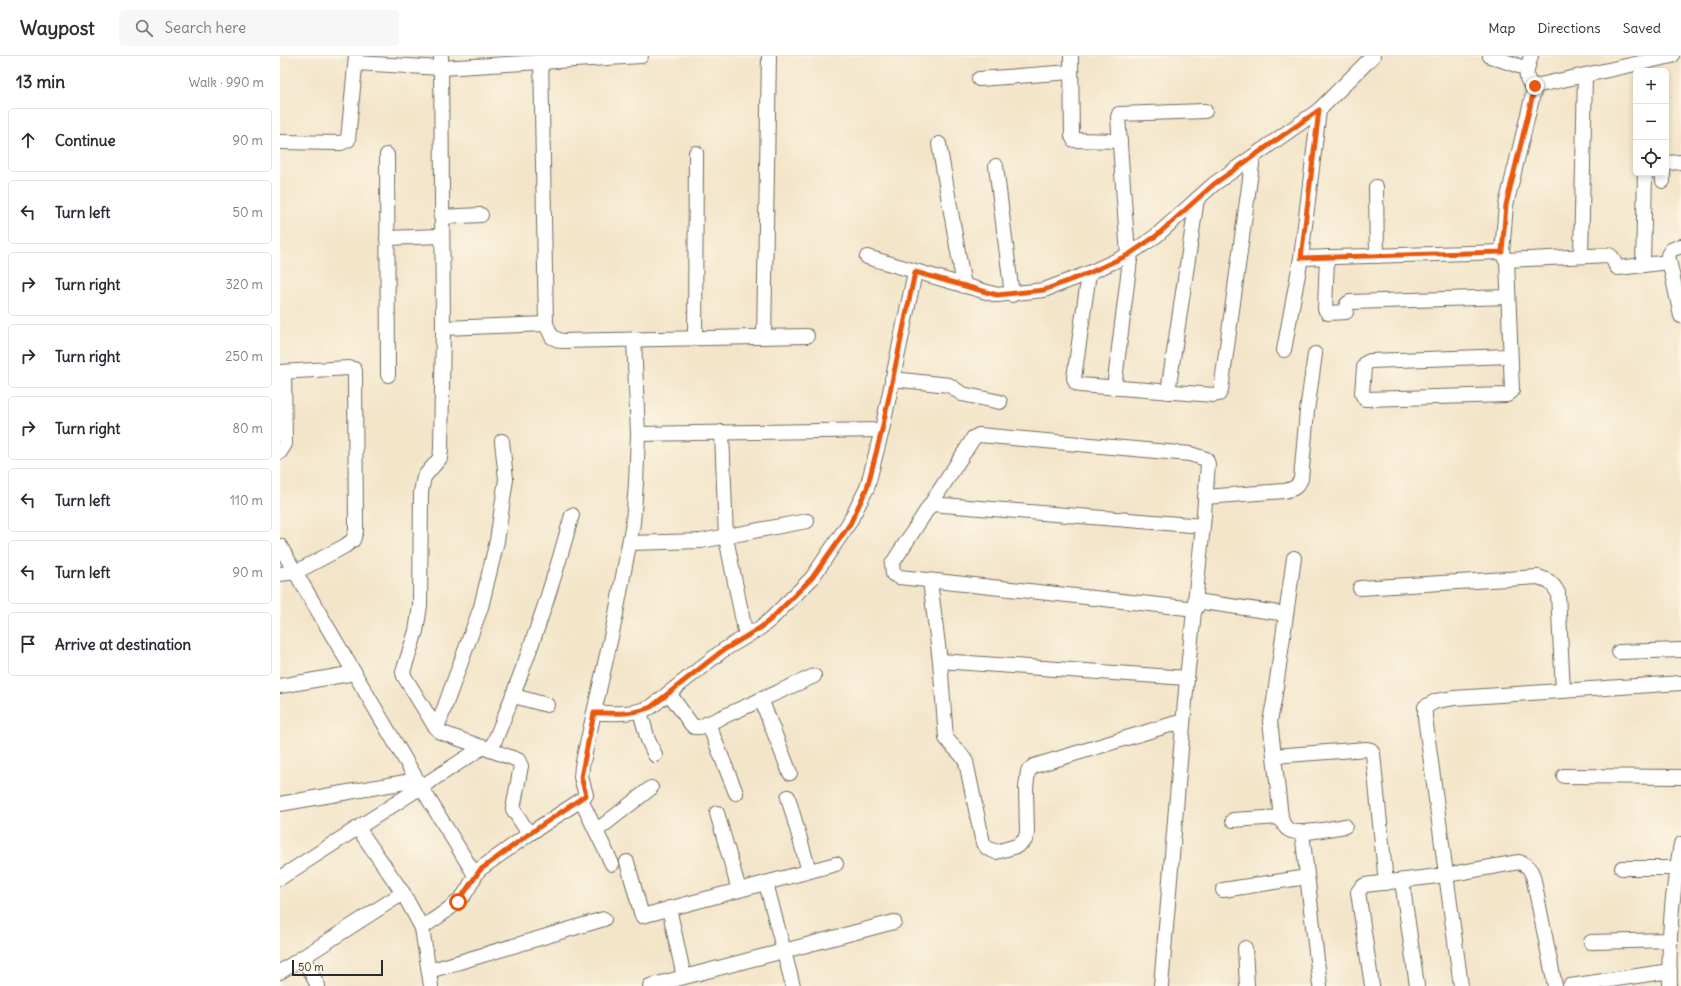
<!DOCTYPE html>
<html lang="en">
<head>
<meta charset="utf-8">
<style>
	body { margin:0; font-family:Delius,sans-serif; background:#f7f7f7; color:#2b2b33 }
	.controls { position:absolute; right:12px; top:12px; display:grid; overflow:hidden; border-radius:6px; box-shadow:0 2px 6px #0003 }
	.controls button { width:36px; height:36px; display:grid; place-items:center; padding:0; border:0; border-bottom:1px solid #e1e1e2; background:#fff; color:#2b2b33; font:20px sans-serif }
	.scale { position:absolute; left:12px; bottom:10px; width:91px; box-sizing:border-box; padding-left:4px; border:2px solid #2b2b2b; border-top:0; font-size:11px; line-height:14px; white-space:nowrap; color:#2b2b2b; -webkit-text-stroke:3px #fcf5e5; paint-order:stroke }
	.stop { position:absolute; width:12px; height:12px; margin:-9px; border:3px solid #ea580c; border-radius:50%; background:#fff }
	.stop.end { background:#ea580c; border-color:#fff; box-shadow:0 1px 4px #0008 }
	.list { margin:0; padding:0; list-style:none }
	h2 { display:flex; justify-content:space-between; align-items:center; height:52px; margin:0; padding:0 16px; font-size:17px }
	h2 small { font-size:13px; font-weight:400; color:#7c7c81 }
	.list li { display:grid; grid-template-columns:26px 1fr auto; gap:12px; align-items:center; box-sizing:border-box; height:64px; margin:0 8px 8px; padding:0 8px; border:1px solid #e1e1e2; border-radius:6px }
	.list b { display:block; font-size:15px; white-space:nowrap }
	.list em { font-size:13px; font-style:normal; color:#7c7c81 }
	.icon { flex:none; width:22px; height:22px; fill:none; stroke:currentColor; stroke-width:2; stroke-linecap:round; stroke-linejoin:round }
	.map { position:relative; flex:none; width:1401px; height:930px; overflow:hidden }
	header { display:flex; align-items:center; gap:24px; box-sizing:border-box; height:56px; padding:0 20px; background:#fff; border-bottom:1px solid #e1e1e2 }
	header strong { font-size:19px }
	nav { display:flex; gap:22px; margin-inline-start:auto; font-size:14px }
	.search { width:280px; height:36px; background:#f7f7f7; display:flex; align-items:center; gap:10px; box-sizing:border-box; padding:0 14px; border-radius:6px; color:#7c7c81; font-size:15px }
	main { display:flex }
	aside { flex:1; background:#fff }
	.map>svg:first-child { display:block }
</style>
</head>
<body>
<header>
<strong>Waypost</strong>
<div class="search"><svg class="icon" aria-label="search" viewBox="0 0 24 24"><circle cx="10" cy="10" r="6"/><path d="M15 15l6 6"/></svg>Search here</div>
<nav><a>Map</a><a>Directions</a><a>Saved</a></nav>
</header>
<main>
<aside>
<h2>13 min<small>Walk · 990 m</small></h2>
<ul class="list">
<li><svg class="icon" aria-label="ahead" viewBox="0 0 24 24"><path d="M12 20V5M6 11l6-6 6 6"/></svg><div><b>Continue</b></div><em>90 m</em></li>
<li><svg class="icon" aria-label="left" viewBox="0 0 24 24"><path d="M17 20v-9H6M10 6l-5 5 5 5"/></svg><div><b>Turn left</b></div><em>50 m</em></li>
<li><svg class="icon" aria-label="right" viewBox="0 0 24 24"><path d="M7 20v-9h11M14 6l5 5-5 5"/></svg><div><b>Turn right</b></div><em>320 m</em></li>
<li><svg class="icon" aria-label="right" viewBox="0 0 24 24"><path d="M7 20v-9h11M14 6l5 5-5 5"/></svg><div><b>Turn right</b></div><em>250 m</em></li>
<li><svg class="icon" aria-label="right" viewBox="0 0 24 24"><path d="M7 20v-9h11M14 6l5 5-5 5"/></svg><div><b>Turn right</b></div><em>80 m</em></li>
<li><svg class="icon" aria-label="left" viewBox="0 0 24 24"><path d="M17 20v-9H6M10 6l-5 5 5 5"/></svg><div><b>Turn left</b></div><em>110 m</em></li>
<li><svg class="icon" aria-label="left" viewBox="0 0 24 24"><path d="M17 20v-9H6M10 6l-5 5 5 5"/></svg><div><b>Turn left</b></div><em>90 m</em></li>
<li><svg class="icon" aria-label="arrive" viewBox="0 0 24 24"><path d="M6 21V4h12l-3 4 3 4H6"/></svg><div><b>Arrive at destination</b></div></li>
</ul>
</aside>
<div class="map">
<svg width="1401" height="930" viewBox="0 0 1401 930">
	<rect width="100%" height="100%" fill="#fcf5e5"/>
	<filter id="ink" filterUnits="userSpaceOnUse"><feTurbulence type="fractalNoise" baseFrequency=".025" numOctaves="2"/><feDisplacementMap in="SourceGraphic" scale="8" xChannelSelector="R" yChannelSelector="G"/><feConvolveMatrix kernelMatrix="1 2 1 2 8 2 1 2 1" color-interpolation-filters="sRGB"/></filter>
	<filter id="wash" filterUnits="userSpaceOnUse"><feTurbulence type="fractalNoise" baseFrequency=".012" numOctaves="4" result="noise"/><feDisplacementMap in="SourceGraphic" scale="16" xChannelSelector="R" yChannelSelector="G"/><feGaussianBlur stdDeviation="0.9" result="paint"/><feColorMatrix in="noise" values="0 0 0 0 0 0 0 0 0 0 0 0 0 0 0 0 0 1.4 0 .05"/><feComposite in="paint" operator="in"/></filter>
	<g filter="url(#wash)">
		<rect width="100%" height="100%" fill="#f3e5c9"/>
	</g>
	<g filter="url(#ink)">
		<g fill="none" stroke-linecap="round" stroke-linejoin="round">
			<defs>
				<g id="minor">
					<path d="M161,0l2,272 -2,121 -1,9 -16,19 -3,15 -1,114 -4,25 -13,41 1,4 30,49 6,7 78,28 3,6 -8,43 16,25"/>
					<path d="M261,0l5,268 6,13 9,4 246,-5"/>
					<path d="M791,0l1,80 2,4 46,1"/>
					<path d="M1210,0l37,13"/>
					<path d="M1251,0c-3,10 -10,25 4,30l137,-30"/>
					<path d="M76,7l86,5 199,-12"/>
					<path d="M699,23l92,-7"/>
					<path d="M0,86l61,1 7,-3 8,-84"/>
					<path d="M659,88l25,142"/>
					<path d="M107,99l1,220"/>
					<path d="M1386,107l15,-1"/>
					<path d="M716,110l16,129"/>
					<path d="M1383,117v8"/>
					<path d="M1096,131l1,69"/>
					<path d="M161,161l40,-2"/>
					<path d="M107,182l54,-2"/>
					<path d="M1401,190l-10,4 -3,5 13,61"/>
					<path d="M848,199l-10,-138 1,-3 86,-3"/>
					<path d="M1301,200l4,-181"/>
					<path d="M587,201l130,38 47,-5 45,-17 39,-18 28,-19 58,-52 105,-74 54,-54"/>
					<path d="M1047,201l-2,52 3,4 18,-1 1,-8 3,-2 158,-5"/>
					<path d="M1021,202l201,-6"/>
					<path d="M1227,204l102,-5c6,2 4,10 9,13l51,-6"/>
					<path d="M1363,209l2,-92"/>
					<path d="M809,217l-15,105 2,5 4,2 134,10 5,-1 2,-4 32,-233"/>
					<path d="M163,272l103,-4"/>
					<path d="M484,281l5,-281"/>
					<path d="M415,282l1,-185"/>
					<path d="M1004,294l17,-92 18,-148"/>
					<path d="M1230,300l-140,5 -4,2 -2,4 -2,27 3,5 142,-4 5,-4 -5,-131 -3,-3 -2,-5 4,-47 29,-119"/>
					<path d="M0,316l69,-4 5,1 1,2 1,160 -3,9 -8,6 -49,26 -16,2"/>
					<path d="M612,323l57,6 13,9 38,8"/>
					<path d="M834,332l17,-136"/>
					<path d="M888,336l29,-193"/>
					<path d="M442,376l4,106 20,98"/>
					<path d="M358,378l244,-4"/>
					<path d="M0,396l5,-8 -1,-72"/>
					<path d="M925,441l79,-6c9,-2 13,-3 17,-12l6,-68 8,-57"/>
					<path d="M651,448l272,22"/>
					<path d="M349,487l72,-2 106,-20"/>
					<path d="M0,490l137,234 58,95"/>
					<path d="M1014,502l-20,143 -4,20 11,96c1,5 3,10 8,13 11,6 43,-2 56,-4"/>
					<path d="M650,525l10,80 6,77c6,9 15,14 20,24l17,81 4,5 9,4 21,-6 8,-6 2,-7 -1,-45 2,-17 6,-5 149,-45"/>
					<path d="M1080,532l178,-11c11,3 15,7 20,16l5,98"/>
					<path d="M916,545l90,13"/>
					<path d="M1339,596l62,-2"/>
					<path d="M660,605l247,17"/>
					<path d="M0,630l75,-13"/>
					<path d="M389,637l22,31 3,3h6l114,-51"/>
					<path d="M234,640l33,9"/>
					<path d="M481,643l29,74"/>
					<path d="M360,655l8,29 7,15"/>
					<path d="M314,657c20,0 38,2 57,-6l71,-56 38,-23 11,-9 41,-41 37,-55 18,-35 15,-58 33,-158"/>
					<path d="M428,667l28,70"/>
					<path d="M157,672l44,-121 16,-66 9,-62 -4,-38"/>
					<path d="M211,694c32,-77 59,-154 81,-235"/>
					<path d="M994,700l93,-7 4,1 2,4 13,129"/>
					<path d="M1284,720l117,1"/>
					<path d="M508,741l21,74"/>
					<path d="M301,744l31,64"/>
					<path d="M0,748l137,-24"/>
					<path d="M437,757l22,77"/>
					<path d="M953,764l48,-3"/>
					<path d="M78,772l45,65 19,35 9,58"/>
					<path d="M316,775l55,-43"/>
					<path d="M1022,776l18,154"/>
					<path d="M347,806l15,54 194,-52"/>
					<path d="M1342,812h54"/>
					<path d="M0,822l203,-131"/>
					<path d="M1122,825l15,105"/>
					<path d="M486,827l27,103"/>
					<path d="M943,834l84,-13"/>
					<path d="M389,852l15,69"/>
					<path d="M142,872c13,-10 30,-19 41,-32 7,-8 10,-19 17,-27l49,-35 52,-34 5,-5 -5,-18 1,-11 33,-147 18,-96 3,-40 2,-49 -4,-95"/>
					<path d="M1311,886l79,-2"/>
					<path d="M965,892l2,38"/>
					<path d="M23,901l15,29"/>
					<path d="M149,915l175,-52"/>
					<path d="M0,916l123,-79"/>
					<path d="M370,930l244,-64"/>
					<path d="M881,930l26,-308 16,-152 5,-62 -2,-5 -16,-5 -211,-19 -6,3 -2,4 -79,122 1,10 6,3 297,32"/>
					<path d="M1092,930l-14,-94 3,-4 4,-3 81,-10 73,-13c8,3 11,6 14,14l22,110"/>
					<path d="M1181,930l-36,-269v-10l11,-6 18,-3 227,-15"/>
					<path d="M1290,930l100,-15"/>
					<path d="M1390,930c-2,-47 2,-95 11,-142"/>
				</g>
			</defs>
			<!-- minor casing -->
			<use href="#minor" stroke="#716c62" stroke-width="16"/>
			<!-- minor -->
			<use href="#minor" stroke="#fff" stroke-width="14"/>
		</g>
	</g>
	<g fill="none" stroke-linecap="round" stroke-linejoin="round" filter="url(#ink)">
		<!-- route -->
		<path stroke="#ea580c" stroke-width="5" d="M178,846l22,-32 49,-36 57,-39 -5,-18 13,-64c20,0 38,2 57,-6l71,-56 38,-23 11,-9 41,-41 38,-54 17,-36 15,-58 33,-158 82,23 47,-5 45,-17 39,-18 28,-19 58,-52 105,-74 -18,148 201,-6 4,-47 29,-119"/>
	</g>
</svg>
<div class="controls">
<button>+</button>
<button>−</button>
<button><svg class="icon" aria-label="locate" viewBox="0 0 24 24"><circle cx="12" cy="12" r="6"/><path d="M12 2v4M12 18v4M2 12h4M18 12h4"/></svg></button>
</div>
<div class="scale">50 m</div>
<div class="stop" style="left:178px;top:846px"></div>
<div class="stop end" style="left:1255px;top:30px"></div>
</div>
</main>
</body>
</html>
